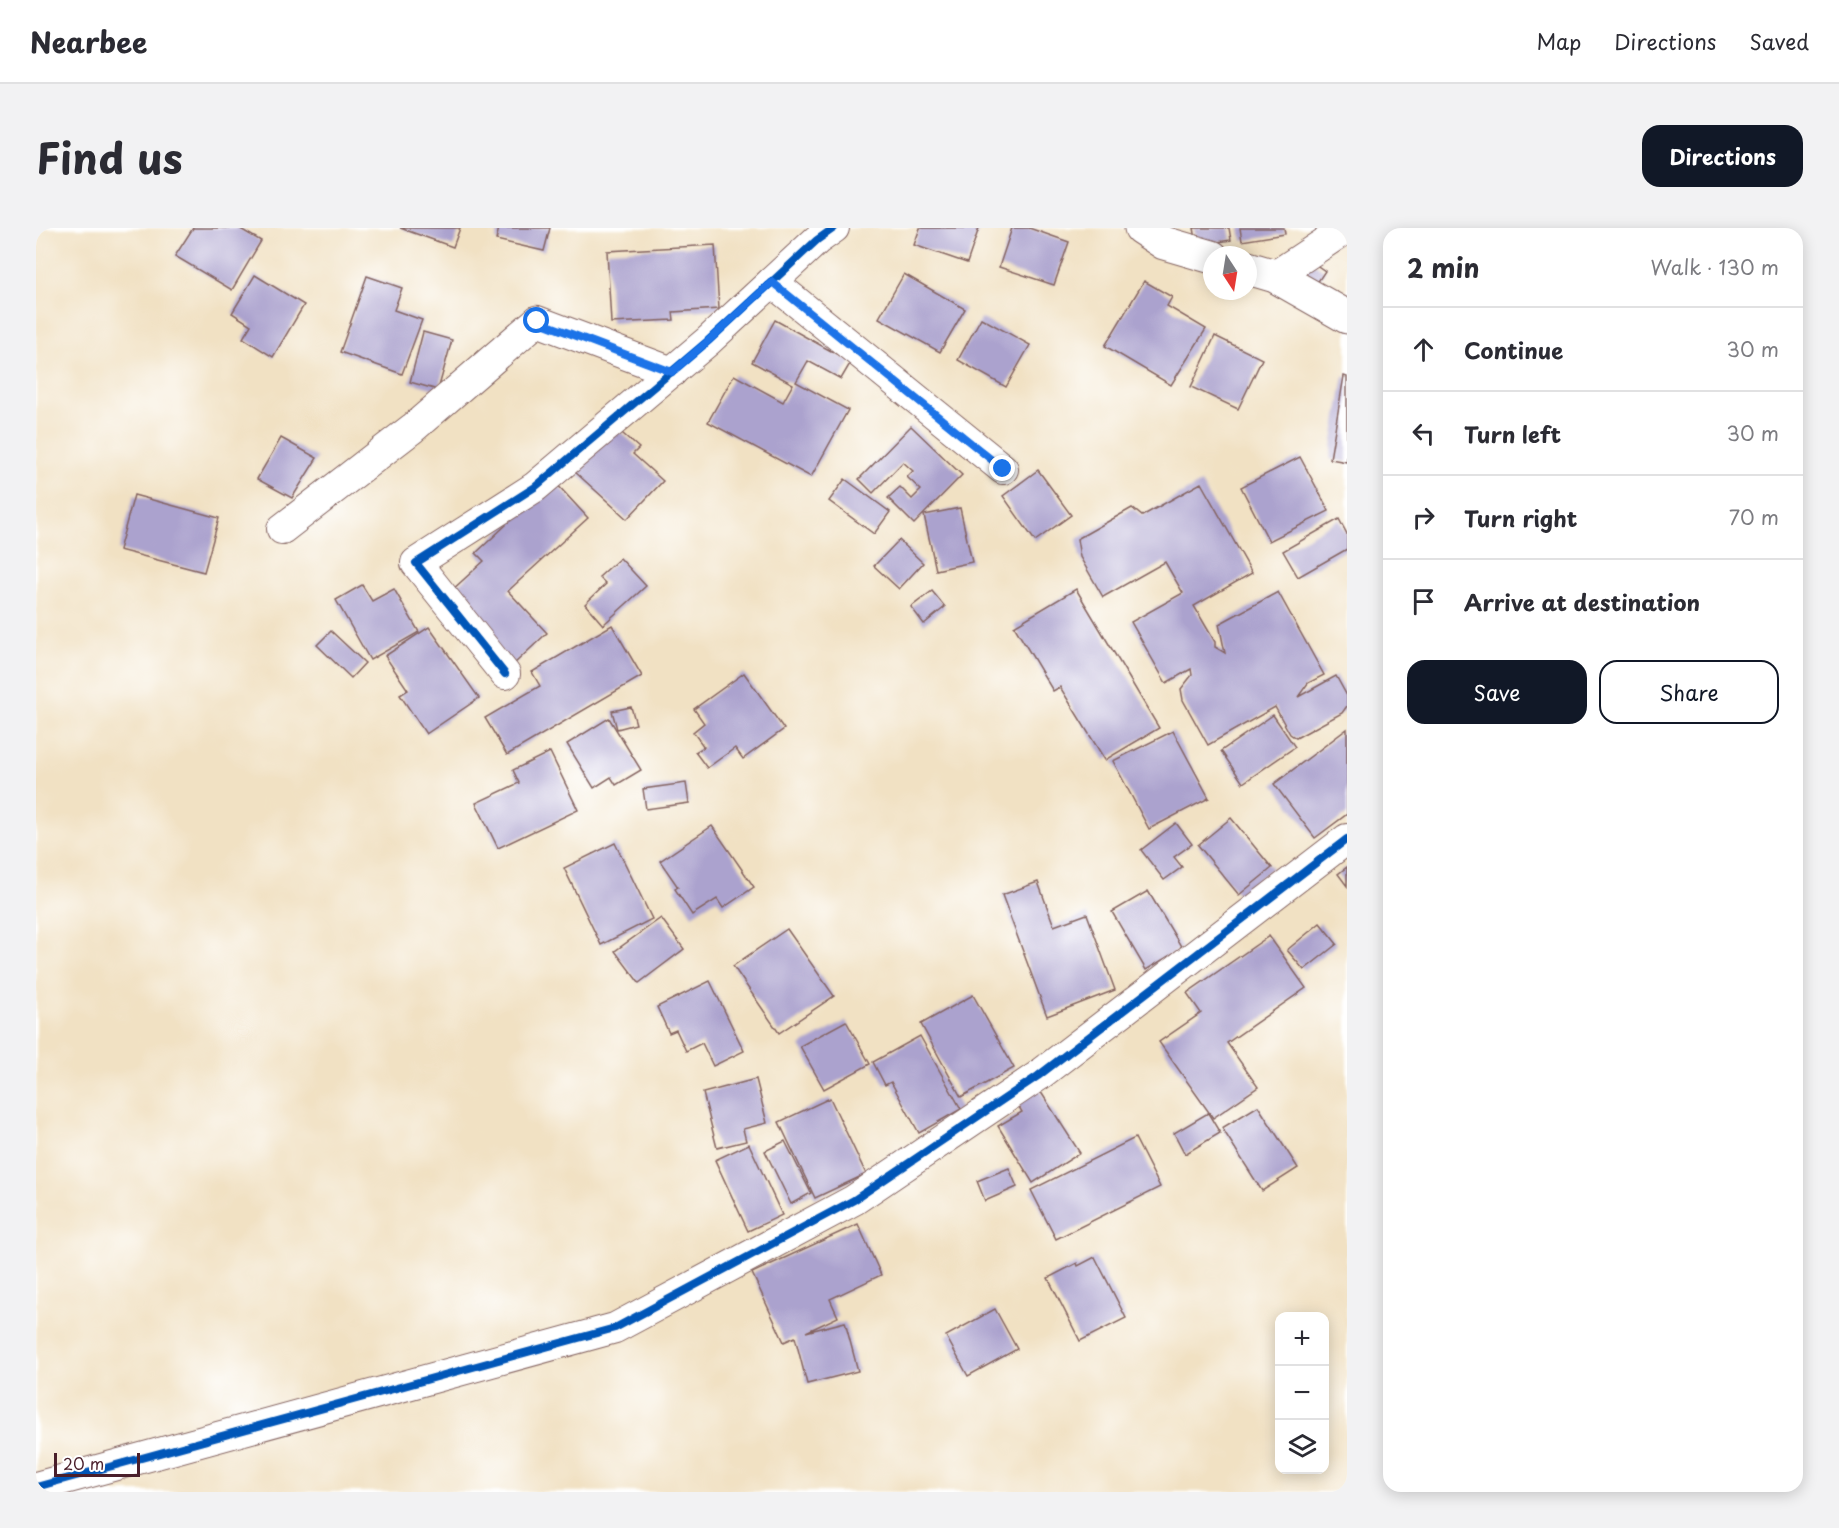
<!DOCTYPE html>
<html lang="en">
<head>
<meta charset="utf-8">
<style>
	body { margin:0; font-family:"Playpen Sans",sans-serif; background:#f2f2f3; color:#2b2b33 }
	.controls { position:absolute; right:18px; bottom:18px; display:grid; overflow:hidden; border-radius:12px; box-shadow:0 3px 15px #0003 }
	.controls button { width:54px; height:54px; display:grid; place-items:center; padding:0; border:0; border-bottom:2px solid #e1e1e2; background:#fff; color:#2b2b33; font:30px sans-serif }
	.compass { position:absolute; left:1167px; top:18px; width:54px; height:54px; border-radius:50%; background:#fff; box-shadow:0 3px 15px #0003; rotate:168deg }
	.scale { position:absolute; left:18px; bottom:15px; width:86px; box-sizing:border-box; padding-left:6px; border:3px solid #4a1f2b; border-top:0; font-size:16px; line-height:21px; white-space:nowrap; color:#4a1f2b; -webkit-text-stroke:4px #fff; paint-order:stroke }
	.stop { position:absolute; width:18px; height:18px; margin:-14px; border:4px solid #1a73e8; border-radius:50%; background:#fff }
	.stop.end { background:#1a73e8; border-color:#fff; box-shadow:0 2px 6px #0008 }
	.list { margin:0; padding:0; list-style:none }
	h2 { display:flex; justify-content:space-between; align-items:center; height:78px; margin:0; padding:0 24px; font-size:26px }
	h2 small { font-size:20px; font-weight:400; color:#7c7c81 }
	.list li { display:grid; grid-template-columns:39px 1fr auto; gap:18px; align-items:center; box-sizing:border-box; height:84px; padding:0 24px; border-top:2px solid #e1e1e2 }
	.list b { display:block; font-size:22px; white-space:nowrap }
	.list em { font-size:20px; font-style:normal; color:#7c7c81 }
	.actions { display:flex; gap:12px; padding:18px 24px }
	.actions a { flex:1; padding:14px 0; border:2px solid #111827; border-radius:18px; text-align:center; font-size:21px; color:#111827 }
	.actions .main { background:#111827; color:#fff }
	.icon { flex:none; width:33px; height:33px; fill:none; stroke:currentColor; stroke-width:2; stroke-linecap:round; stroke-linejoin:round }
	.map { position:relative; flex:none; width:1311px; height:1264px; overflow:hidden; border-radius:18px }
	header { display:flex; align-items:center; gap:36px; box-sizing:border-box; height:84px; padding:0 30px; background:#fff; border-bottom:2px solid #e1e1e2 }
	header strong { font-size:28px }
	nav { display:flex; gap:33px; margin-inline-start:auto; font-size:21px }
	.intro { display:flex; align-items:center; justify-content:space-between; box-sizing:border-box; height:144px; padding:0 36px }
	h1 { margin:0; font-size:42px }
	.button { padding:15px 27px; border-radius:18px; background:#111827; color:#fff; font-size:21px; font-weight:700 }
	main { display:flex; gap:36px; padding:0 36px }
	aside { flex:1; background:#fff; border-radius:18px; box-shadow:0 3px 15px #0003 }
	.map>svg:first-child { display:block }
</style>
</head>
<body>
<header>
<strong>Nearbee</strong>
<nav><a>Map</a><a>Directions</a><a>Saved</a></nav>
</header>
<div class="intro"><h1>Find us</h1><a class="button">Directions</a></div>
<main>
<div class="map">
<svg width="1311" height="1264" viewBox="0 0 1311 1264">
	<rect width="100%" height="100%" fill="#fff"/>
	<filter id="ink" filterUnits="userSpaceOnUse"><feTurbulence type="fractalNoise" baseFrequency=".0167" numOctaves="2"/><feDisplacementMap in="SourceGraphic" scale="12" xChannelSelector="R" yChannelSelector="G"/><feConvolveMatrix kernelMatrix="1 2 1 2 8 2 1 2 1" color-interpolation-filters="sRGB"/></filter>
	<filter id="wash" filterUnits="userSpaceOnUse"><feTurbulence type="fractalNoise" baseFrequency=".008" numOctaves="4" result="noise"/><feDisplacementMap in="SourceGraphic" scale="24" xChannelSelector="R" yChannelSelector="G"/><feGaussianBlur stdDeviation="1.35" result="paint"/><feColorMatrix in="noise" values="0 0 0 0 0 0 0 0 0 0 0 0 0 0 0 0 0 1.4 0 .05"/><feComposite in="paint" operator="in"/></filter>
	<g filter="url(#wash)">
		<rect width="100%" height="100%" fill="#f1e1c3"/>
		<g id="blocks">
			<!-- building -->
			<g fill="#aba2ce">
				<path d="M157,0h46l22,13 -29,49 -57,-34z"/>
				<path d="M364,0h60l-7,19z"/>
				<path d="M463,0h51l-6,23 -48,-11z"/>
				<path d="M884,0h59l-12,35 -53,-18z"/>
				<path d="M976,0h17l40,14 -15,43 -55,-18z"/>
				<path d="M1158,0h35l2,12 -34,5z"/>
				<path d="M1204,0h44l1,6 -43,7z"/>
				<path d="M679,17l4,64 -46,3 1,8 -63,3 -4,-72z"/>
				<path d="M1267,28l22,15 -14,21 -22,-17z"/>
				<path d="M868,46l61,35 -25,43 -61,-34z"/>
				<path d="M219,47l49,30 -31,52 -30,-19 8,-13 -19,-12z"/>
				<path d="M331,48l35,12 -8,22 28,10 -20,54 -62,-22z"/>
				<path d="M1108,53l28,16 -5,9 39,23 -35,56 -66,-39z"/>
				<path d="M945,90l49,27 -24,42 -48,-27z"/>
				<path d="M739,92l76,42 -10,17 -33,-18 -12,21 52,28 -37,67 -103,-55 26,-47 49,27 10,-18 -41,-22z"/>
				<path d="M387,104l29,8 -14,50 -28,-8z"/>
				<path d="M1179,108l47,23 -24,50 -47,-22z"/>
				<path d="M1308,148l3,1v85l-17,-3z"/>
				<path d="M875,198l51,49 -48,49 -26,-26 12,-11 12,12 9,-9 -14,-13 6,-6 -10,-9 -30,31 -14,-14z"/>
				<path d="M579,199l24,21 -6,6 30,27 -36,38 -53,-48z"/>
				<path d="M245,210l36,20 -25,40 -35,-19z"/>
				<path d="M1264,229l29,54 -60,30 -28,-54z"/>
				<path d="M507,241l45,49 -80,73 39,42 -33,31 -74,-63 44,-40 -8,-8 30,-28 -11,-12z"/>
				<path d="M1002,242l33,45 -36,26 -32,-45z"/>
				<path d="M809,251l45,33 -16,22 -45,-33z"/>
				<path d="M1165,255l51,90 -58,33 21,36v5l10,6 -6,-29 59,-32 46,83 -16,8 -10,14 38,-21 11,20v10l-5,7 -46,25 -6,-4 -15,-27 -67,38 -25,-45 -2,-11 11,-14 -1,-6 -25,14 -35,-61 52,-29 -18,-31 -62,35 -23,-40 -3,-18 55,-31 10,8z"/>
				<path d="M98,267l85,23 -15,54 -85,-22z"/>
				<path d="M924,280l12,54 -36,8 -12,-55z"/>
				<path d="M1303,291l8,15v15l-49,28 -15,-26z"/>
				<path d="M863,312l24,23 -24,26 -25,-23z"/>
				<path d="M584,330l26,28 -43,39 -18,-21 21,-20 -7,-7z"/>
				<path d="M326,357l10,16 22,-12 25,43 -49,28 -34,-60z"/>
				<path d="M1040,361l83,139 -54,32 -45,-73 -7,4 -39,-65z"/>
				<path d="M896,363l13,16 -21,17 -13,-17z"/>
				<path d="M576,397l30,51 -135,79 -22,-37 55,-32 -8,-14z"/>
				<path d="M393,399l50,71 -53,36 -26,-39 8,-5 -23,-34z"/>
				<path d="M295,403l34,32 -14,15 -34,-33z"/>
				<path d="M708,445l40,56 -41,30 -8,-11 -28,20 -12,-16 9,-5 -11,-15 11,-9 -10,-14z"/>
				<path d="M595,479l5,17 -19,5 -5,-18z"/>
				<path d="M1237,487l22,32 -52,36 -22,-32z"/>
				<path d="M573,490l32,52 -25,15 -5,-8 -17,11 -27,-44z"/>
				<path d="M1311,501v85l-32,24 -41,-54z"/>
				<path d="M1137,503l36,67 -60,31 -36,-68z"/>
				<path d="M514,524l28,58 -80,38 -22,-45 43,-20 -6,-13z"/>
				<path d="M650,555l3,20 -43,6 -3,-20z"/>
				<path d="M1195,590l41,50 -33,27 -41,-50z"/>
				<path d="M1140,595l16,21 -18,13 8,10 -18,13 -23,-30z"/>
				<path d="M676,598l42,61 -31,21 -6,-9 -25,16 -17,-26 3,-2 -18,-26z"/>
				<path d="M579,615l37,76 -51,26 -37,-77z"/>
				<path d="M1311,639v19l-9,-12z"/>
				<path d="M1002,654l16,44 33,-12 28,76 -68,26 -45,-121z"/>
				<path d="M1112,663l34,57 -36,22 -34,-58z"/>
				<path d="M625,690l23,31 -45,34 -24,-32z"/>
				<path d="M1284,695l17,21 -33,26 -17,-20z"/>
				<path d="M751,701l47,67 -55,37 -46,-67z"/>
				<path d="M1233,708l37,52 -79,55 31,44 -45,31 -54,-76 42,-29 -14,-20z"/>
				<path d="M674,753l34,70 -31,15 -11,-23 -16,8 -10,-21 -7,3 -12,-26z"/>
				<path d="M937,767l41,73 -53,29 -40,-73z"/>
				<path d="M810,793l24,43 -46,25 -24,-43z"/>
				<path d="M884,808l41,73 -42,24 -28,-51 -6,3 -12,-23z"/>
				<path d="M720,851l11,44 -24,6 3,12 -29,7 -14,-55z"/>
				<path d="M1001,858l43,67 -47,30 -35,-57 24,-14 -7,-12z"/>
				<path d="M794,870l36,76 -51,24 -36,-76z"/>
				<path d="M1222,878l40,62 -36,23 -40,-63z"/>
				<path d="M1172,885l12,20 -35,21 -11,-21z"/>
				<path d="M1099,910l25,49 -104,52 -25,-49z"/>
				<path d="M749,913l26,52 -20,11 -26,-53z"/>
				<path d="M713,916l33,71 -34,16 -33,-71z"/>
				<path d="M973,940l8,19 -32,14 -8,-20z"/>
				<path d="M822,996l23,51 -51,24 8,18 -32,15 39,-10 13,49 -51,13 -12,-47 -11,5 -32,-69z"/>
				<path d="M1059,1029l31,61 -46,23 -32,-63 29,-15 1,3z"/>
				<path d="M959,1081l22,40 -49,27 -22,-40z"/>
			</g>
		</g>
	</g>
	<g filter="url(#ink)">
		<use href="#blocks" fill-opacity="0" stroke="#846360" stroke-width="1.5"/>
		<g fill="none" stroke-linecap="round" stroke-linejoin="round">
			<defs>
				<g id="minor">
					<path d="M1239,48l72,-48"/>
					<path d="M736,54l231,187"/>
					<path d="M246,301l131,-101 124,-107 135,51"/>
					<path d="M469,446l-89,-111 119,-76 173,-146 109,-101 17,-12"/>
					<path d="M0,1259l579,-159 239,-128 184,-124 309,-237"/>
				</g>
				<g id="tertiary">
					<path d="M1105,0l23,15 48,14"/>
					<path d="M1212,40l27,8 72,41"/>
				</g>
			</defs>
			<!-- minor casing -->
			<use href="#minor" stroke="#846360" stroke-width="32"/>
			<!-- tertiary casing -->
			<use href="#tertiary" stroke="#846360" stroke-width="35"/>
			<!-- minor -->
			<use href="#minor" stroke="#fff" stroke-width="30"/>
			<!-- tertiary -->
			<use href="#tertiary" stroke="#fff" stroke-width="33"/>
			<defs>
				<g id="cycleway">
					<path d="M469,446l-89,-111 119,-76 173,-146 109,-101 17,-12"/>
					<path d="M0,1259l579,-159 239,-128 184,-124 309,-237"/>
				</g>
			</defs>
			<!-- cycleway casing -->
			<use href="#cycleway" stroke="#fff" stroke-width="11"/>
			<!-- cycleway -->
			<use href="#cycleway" stroke="#0057b8" stroke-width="8"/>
		</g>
	</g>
	<g fill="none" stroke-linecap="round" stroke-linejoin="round" filter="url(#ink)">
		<!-- route -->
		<path stroke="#1a73e8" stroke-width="8" d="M501,93l135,51 36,-31 64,-59 231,187"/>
	</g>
</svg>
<div class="controls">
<button>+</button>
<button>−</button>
<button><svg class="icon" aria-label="layers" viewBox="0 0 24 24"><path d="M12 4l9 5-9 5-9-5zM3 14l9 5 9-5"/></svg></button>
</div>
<svg class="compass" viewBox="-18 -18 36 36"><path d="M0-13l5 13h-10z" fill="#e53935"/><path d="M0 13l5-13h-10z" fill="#7c7c81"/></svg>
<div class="scale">20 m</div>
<div class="stop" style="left:501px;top:93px"></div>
<div class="stop end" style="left:967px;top:241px"></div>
</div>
<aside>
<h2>2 min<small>Walk · 130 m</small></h2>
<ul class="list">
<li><svg class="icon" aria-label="ahead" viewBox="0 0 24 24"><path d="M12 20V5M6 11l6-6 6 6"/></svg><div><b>Continue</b></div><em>30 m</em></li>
<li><svg class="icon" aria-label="left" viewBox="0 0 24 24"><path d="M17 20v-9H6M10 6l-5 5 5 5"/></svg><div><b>Turn left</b></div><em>30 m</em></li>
<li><svg class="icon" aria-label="right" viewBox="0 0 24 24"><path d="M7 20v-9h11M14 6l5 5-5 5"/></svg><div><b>Turn right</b></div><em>70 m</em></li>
<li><svg class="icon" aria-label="arrive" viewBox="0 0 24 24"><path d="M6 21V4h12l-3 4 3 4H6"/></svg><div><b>Arrive at destination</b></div></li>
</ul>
<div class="actions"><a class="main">Save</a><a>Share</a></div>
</aside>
</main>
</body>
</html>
